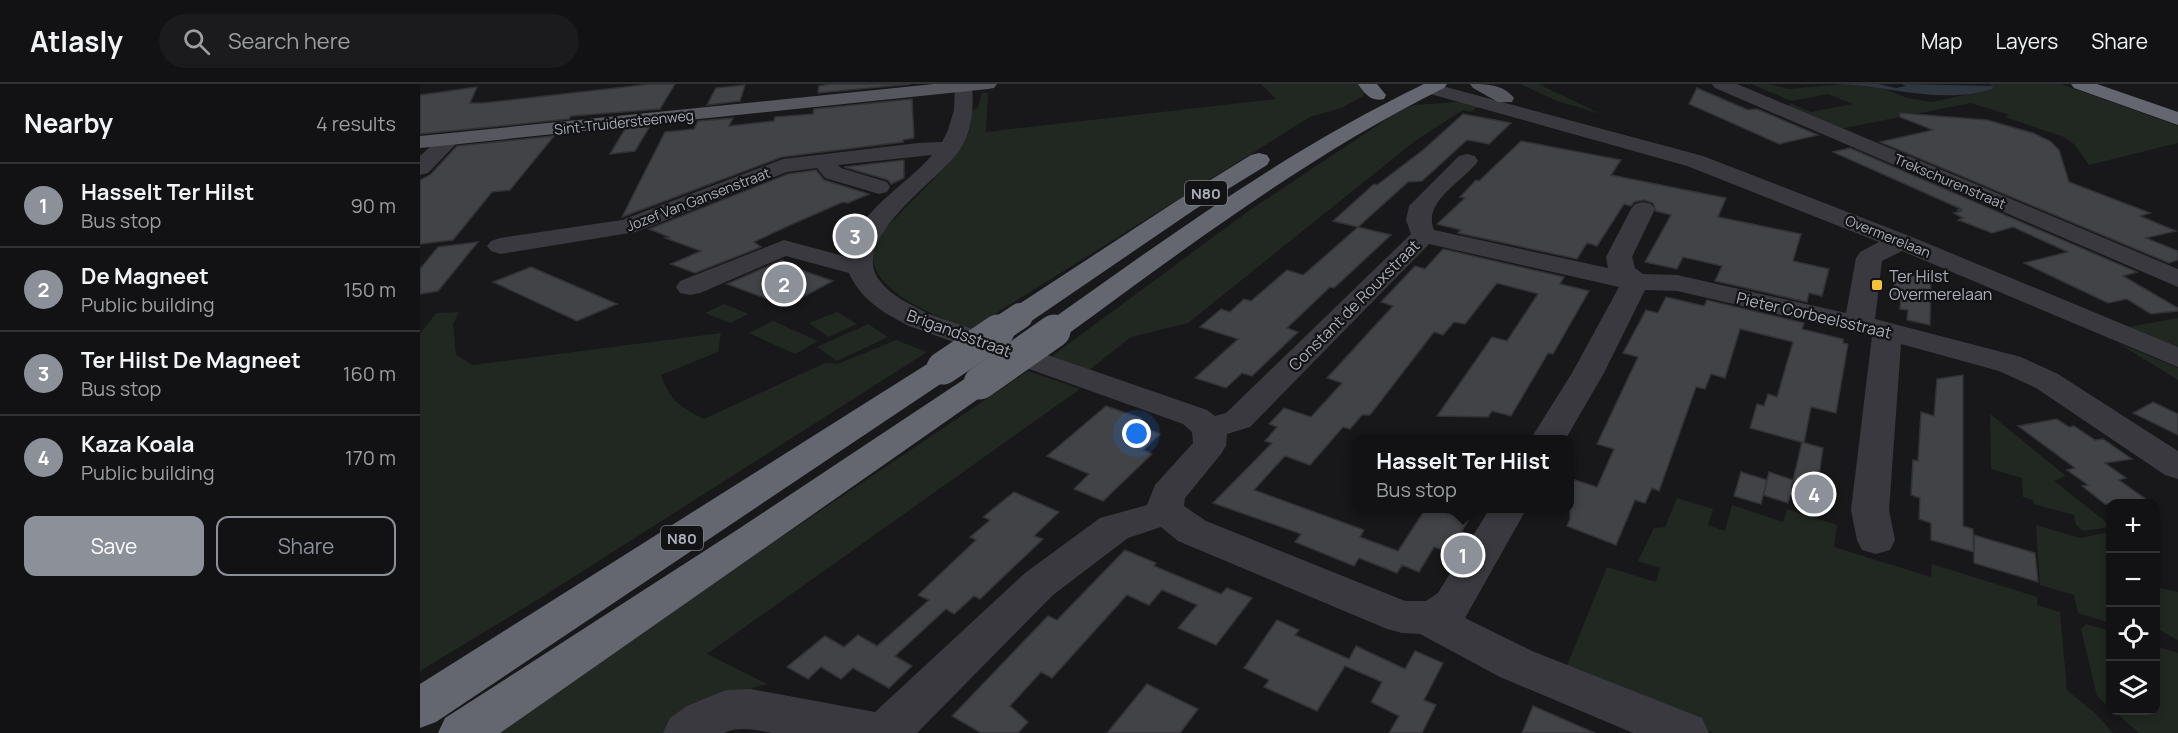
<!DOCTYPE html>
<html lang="en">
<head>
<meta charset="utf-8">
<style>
	body { margin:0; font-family:Manrope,sans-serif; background:#1b1b1d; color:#f1f3f6 }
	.controls { position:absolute; right:18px; bottom:18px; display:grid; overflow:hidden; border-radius:12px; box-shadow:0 3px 9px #0003 }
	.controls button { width:54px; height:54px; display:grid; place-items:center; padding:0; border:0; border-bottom:2px solid #313234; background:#121214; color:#f1f3f6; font:30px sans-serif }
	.you { position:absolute; left:717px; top:350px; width:21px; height:21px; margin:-15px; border:4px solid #fff; border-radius:50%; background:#1a73e8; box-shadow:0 0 0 9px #1a73e833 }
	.badge { display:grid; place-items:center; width:39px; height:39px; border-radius:50%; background:#8c9099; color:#fff; font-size:20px; font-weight:700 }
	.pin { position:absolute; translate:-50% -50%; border:3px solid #fff; box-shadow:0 2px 6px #0006 }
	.popup { position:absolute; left:932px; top:351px; width:222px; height:78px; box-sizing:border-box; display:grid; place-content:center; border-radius:12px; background:#121214; filter:drop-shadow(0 2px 4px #0005); font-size:20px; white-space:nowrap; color:#9c9ea0 }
	.popup b { font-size:22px; color:#f1f3f6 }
	.popup::after { content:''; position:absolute; left:50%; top:100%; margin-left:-12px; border:12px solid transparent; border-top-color:#121214 }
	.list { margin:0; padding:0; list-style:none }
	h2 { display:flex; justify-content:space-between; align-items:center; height:78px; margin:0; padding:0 24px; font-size:26px }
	h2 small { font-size:20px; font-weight:400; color:#9c9ea0 }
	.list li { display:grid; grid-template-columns:39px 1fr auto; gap:18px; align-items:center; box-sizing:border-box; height:84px; padding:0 24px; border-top:2px solid #313234 }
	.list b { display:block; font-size:22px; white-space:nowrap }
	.list p { margin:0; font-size:20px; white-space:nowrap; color:#9c9ea0 }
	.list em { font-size:20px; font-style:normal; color:#9c9ea0 }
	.actions { display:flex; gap:12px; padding:18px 24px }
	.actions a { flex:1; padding:14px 0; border:2px solid #8c9099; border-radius:12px; text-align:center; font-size:21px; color:#8c9099 }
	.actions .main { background:#8c9099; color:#fff }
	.icon { flex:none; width:33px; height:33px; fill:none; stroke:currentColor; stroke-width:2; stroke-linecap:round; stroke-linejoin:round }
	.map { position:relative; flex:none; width:1758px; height:649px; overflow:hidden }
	header { display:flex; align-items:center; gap:36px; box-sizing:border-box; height:84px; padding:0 30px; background:#121214; border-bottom:2px solid #313234 }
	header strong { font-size:28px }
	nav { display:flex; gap:33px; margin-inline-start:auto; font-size:21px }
	.search { width:420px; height:54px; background:#1b1b1d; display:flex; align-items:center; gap:15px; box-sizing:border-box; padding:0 21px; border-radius:33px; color:#9c9ea0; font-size:22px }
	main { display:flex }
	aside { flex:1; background:#121214 }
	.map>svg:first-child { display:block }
</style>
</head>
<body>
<header>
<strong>Atlasly</strong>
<div class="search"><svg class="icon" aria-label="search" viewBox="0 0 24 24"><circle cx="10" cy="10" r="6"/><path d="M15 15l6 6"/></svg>Search here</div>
<nav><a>Map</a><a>Layers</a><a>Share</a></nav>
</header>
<main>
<aside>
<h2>Nearby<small>4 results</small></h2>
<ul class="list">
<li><span class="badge">1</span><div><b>Hasselt Ter Hilst</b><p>Bus stop</p></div><em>90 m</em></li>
<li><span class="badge">2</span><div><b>De Magneet</b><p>Public building</p></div><em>150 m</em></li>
<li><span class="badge">3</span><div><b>Ter Hilst De Magneet</b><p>Bus stop</p></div><em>160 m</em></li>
<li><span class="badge">4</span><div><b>Kaza Koala</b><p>Public building</p></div><em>170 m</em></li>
</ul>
<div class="actions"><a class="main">Save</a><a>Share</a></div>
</aside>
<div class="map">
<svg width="1758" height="649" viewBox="0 0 1758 649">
	<rect width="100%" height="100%" fill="#18181a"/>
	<!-- green -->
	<g fill="#202821">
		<path d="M841,0h99l5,8 -2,4 -22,12 -31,9 -339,212c-32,-12 -119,-42 -93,-90 6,-11 16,-19 24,-28 18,-18 37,-36 53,-57 9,-13 18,-24 15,-41l8,-6 4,-14h6l-2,39 290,-33z"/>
		<path d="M1100,0h18l63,30 -44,-13z"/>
		<path d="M1331,0h17l20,5 57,-5 40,5 22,9 25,4 59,-13 1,-3 -3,-2h72l117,42v17l-89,22 -14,-20 -11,-8 -59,-20 5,-2 -39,-12 -132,26 -55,-23 8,-2 19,8 42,-8 -25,-10 -37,7z"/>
		<path d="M1051,17l11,3 -11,8 -8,-2 -48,31 -227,182 -57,14 -43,34 -36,-15 198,-146 146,-97 18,-8z"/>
		<path d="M304,220l25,10 -19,9 -25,-10z"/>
		<path d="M39,228l-6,12 3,31 17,10 248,-32 -3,19 -57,23c8,25 20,32 43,44l121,-56 13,1 58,-24 31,12 -385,245 -122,74v-337l16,-21z"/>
		<path d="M417,228l20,12 -29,13 -19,-14z"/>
		<path d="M1758,234v29l-49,-20z"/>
		<path d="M353,237l45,20 -23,13 -46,-21z"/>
		<path d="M448,240l20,13 -51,24 -20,-14z"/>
		<path d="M1698,259l60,25v12z"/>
		<path d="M608,287l52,18 -373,265 60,30 -59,17 -41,32h-177z"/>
		<path d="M1570,330l76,62 -12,5 56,44v2l-27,4 -7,-6 -2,-10 -40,-11 -1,-4 -10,-3 -1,-19 -31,-9z"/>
		<path d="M1257,414l36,11 -5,16 17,6 7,-26 51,17 4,-13 50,16 -3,22 97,30 1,-13 105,33v8l23,7 7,78 29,24 17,19h-400l-147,-65 41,-101 49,15 4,-14 -22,-7 16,-33 11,-1z"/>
		<path d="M1616,441l44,13 30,-6v91l-32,-10 -4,-18 -34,-10z"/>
		<path d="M1736,503l22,5v48l-22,-12z"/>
		<path d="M1666,540l24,7v77l-13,-12 -16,-67z"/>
		<path d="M1736,562l22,7v80h-39l-25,-22 42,-1z"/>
	</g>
	<!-- water -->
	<path fill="#2e363f" d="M1419,0h39l18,4 10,-2 -4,-2 91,2 -1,3c-50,16 -103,-3 -153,-5z"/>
	<!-- building -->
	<g fill="#424347" stroke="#323236" stroke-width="1.5">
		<path d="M231,0h24l-15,25 -89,7 -2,3 -149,15v-39l57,-8 -7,16h13z"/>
		<path d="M410,0h81l-93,9 1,-7z"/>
		<path d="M325,1l-5,16 -33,4 9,-17z"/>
		<path d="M1277,4l51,22 9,-1 61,26 -39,9 -90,-40z"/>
		<path d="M492,15l2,39 -11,2v2l-121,15 -160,60 43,-85 29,-3 4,-8 35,-3 -4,8 45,-5 1,-4 38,-3 1,-5z"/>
		<path d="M1480,29l87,7 46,13 17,8 9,9 10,32 81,31 -10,3 36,15 -30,7 32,13v9l-9,3 -289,-121 53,-12 -33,-13z"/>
		<path d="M1043,30l48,9 -22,21 -22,-4 -45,41 -14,1 -50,45 33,8 -57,53 -4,-1 -43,41 11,4 -46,44 -10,-3 -16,15 -31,-10 43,-39 -38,-12 21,-18 9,3 14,-13 7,2 36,-31 16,5 5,-4 50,-44 -25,-6 41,-37 3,1 46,-35z"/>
		<path d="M230,42l-15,25 -25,3 15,-25z"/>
		<path d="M134,52l-44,54 -18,2 -39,48 -33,4v-64l10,-5 27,-29z"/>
		<path d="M1101,57l100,19 -10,15 115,23 -8,19 83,17 -8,27 36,8 -7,27 -13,-3 -2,9 -92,-21 7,-15 -39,-9 -6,12 -32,-7 26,-47 -15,-4 -3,-8 -9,-3 -10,2 -3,4 -7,-2 -27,42 -10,-3 -10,16 -119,-26 3,-3 -24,-6 28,-26 -5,-1 16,-17 3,1z"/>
		<path d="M1430,64l287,124 -14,4 55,32v3l-27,3 -24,-15 -19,4 -84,-40 44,-11 -55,-25 -21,6 -34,-13 5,-2 -9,-5 8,-2 -4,-1 3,-1 -128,-57z"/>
		<path d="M484,76v18l-13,6 -3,-4 -44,-13z"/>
		<path d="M396,86l8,10 45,14 -21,9 -5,-1 -7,3 -48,21 -34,16 7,5 -66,26 -24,-9 30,-13 -36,-13 4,-1 -20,-8 139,-55z"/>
		<path d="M58,158l-40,49 -18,3v-25l18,-22z"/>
		<path d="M1023,165l121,28 -4,7 29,7 -36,63 -5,-1 -37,63 -19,-5 -4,6 -51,-1 55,-79 15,4 31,-47 -41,-11 -32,41 -11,-2 -11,13 -9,-3 -64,83h-8l-12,14 -7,-2 -33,38 -25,-9 -31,34 110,40 -4,7 38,14 28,-43h8l34,13 -19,31 -15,-5 -15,25 -17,-7 -5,8 -38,-15 -5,8 -59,-24 6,-8 -88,-31 59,-60 -7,-2 12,-14 -8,-3 15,-16 27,9 31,-34 -15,-5 66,-72 -12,-4 34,-36 10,3z"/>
		<path d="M362,176l10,7 41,14 -47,25 -59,-22z"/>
		<path d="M111,183l86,37 -40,17 -84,-39z"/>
		<path d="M1486,189l25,5 -1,47 -23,-5 1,-10 -8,-1 1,-13 -8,-1 3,-20 10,2z"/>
		<path d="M1246,213l38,9 3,-6 97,23 -2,6 41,10v4l5,1 -12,69 -25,-6 -7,36 -54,-15 7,-24 7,2 4,-12 9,3 16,-55 -53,-13 -15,49 -14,-4 -6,15 -9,-2 -37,104 -7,-3 -7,15 -10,-3 -19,45 -49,-19 3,-7 -1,-41 28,9 17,-38 -17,-5 41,-87 -15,-4 23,-43 12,3z"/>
		<path d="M1543,291v151l10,3 1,23 -43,-12v-17l-12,-4 1,-21 -9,-3 2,-35 5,1 3,-49 13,4 3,-37z"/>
		<path d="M1733,318l25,12v21l-45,-22z"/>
		<path d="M686,322l35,12 -7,6 26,10 -17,16 9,4 -49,47 -29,-12 15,-15 -42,-18z"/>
		<path d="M1637,335l12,8 5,-1 21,14 8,-1 29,20 -27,4 21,15 -7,2 34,24h-48l-23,-18 6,-1 -21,-15 8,-2 -57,-42z"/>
		<path d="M1382,358l21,6 -8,55 -25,-8 -2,8 -25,-8 6,-23 24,8 -2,9z"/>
		<path d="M1321,388l26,8 -6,24 -27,-8z"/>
		<path d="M594,408l45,20 -25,24 9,3 -63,60 -6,-3 -20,18 -8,-5 -51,47 17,10 -23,22 -36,-20 -12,11 -20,-12 -13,12 -21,-12 38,-31 19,11 14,-12 19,11 52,-46 -11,-5 58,-55 -6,-3 20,-17 -7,-3z"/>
		<path d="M1554,451l61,18 3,29 -64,-19z"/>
		<path d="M705,466l31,13 -2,3 67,28 6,-6 25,10 -36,47 -38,-17 19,-23 -35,-15 -13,15 -22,-10 -75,83 -11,-6 -31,34 18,16 -10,11h-37l-29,-17 96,-100 9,4z"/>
		<path d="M857,536l22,10 -4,5 54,24 7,-13 49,23 10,-18 28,12 -19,37 12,5 -14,28h-33l10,-17 -28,-14 11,-20 -37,-16 -28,45 -53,-24 5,-7 -25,-12z"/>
		<path d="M727,600l51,25 -18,24h-73z"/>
		<path d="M1113,622l62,27h-73z"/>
	</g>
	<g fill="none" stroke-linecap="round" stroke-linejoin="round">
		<!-- minor -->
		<g fill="#39393f" fill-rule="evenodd">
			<path d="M535,0h16l1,2c2,23 0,46 -13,65 -21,30 -112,89 -79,130 12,16 32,24 49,33l278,96 8,6 11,-3 185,-179 -5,-14 3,-14 50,-50 8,-2 8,2 3,5c-15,21 -56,40 -44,69l174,38 -2,-11 25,-48 4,-5 8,-2 8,2 4,5 -23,48 3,11 8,6 34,1 169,38 10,-55 4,-6 19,-10 -192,-76 -264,-74 -3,-4 3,-4h12l268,72 209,81 266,110v20l-276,-116 -20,10 -7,58 146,38 37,17 120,77v28l-13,-4 -129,-87 -37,-17 -98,-27 -12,166 6,30 -5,10 -14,4 -14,-4 -5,-10 -6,-30 21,-174 -195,-45 -32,-1 -41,83 -39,67h-35l42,-67 47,-86 -190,-43 -179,183 -23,7 -1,12 -5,8 -36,44 -1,8 22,15 199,80h21l12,-8 52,-85h37l-62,110 67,33 170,67 7,15h-76l-133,-56 -80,-43 -18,-1 -15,-4 -209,-88 -17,-14 -33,11 -75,57 -136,138h-145c-16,-3 -33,-7 -48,0h-61l7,-15 17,-12 39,-16 25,-1 124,23 150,-139 75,-55 47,-13 8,-20 38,-42 -1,-11 -9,-8 -274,-98c-25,-13 -48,-26 -60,-53l-63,-17 -86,37 -10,2 -10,-2 -4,-6 4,-6 104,-41 63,17c8,-45 58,-70 85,-102l-94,10 3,3 46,14 3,5 -3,5 -8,2 -54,-16 -8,-10 -30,4 -151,60 -136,22 -9,-3 -4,-5 4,-5 9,-3 122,-18 161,-61 135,-16 24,-1 6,-12 6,-20z"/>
			<path d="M1292,0h25l441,185v18l-463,-199z"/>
			<path d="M30,49l7,2 3,4 -3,4 -29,30 -8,2v-19l23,-21z"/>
		</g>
		<!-- major -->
		<g fill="#55565e" fill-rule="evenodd">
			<path d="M514,0h63l-3,4 -6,1 -568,59v-12z"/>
			<path d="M1050,0c16,0 33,0 44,14l-2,4h-14l-25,-14z"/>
		</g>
		<!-- highway -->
		<g fill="#656770" fill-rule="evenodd">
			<path d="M938,0h19l9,11 -2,4c-13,3 -19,-5 -26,-15z"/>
			<path d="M1004,0h23l-3,4c-135,67 -254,157 -376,246l-10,3 -10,-3 -5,-6 5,-6c121,-86 241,-173 376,-238z"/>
			<path d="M1651,0h26l81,28v13l-104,-37z"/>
			<path d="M839,69l8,2 3,5 -3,5 -73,45 -164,112 -10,3 -10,-3 -4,-6 4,-6 168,-110 73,-45z"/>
			<path d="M523,275l11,2 5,7 -5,7 -518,347 -16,6v-44l512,-323z"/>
			<path d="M560,289l11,3 5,7 -5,7 -491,343h-62l7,-15 295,-190 229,-152z"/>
		</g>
		<!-- highway-bridge-far1 -->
		<g stroke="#656770" stroke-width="26">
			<path d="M576,248l24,-16"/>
			<path d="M632,248l6,-4"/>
		</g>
		<!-- highway-bridge -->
		<g stroke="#656770" stroke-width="33">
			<path d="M523,284l55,-37"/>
			<path d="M560,299l74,-52"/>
		</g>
	</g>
	<!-- markers -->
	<rect fill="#f4c236" stroke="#131315" stroke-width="2" x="1451" y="195" width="12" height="12" rx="3"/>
	<g text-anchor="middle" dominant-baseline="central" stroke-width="4.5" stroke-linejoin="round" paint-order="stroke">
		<!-- far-street labels -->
		<g font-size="14" fill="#aaaeba" stroke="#131315">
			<text transform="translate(204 38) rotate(-6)">Sint-Truidersteenweg</text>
			<text transform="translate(1530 97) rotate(23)">Trekschurenstraat</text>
			<text transform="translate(278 115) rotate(-21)">Jozef Van Gansenstraat</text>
			<text transform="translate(1468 152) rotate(22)">Overmerelaan</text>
		</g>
		<!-- shield labels -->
		<g fill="#131315" stroke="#7d8088" stroke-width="1.5">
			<rect x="765" y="97" width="42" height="24" rx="4.5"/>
			<rect x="241" y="442" width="42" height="24" rx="4.5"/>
		</g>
		<g font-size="15" font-weight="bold" fill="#aaaeba">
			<text x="786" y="109">N80</text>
			<text x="262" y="454">N80</text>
		</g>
		<!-- poi labels -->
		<g font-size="16" fill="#aaaeba" stroke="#131315" text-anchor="start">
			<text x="1469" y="192">Ter Hilst<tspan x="1469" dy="18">Overmerelaan</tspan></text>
		</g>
		<!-- street labels -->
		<g font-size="16" fill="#aaaeba" stroke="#131315">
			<text transform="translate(934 221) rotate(-45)">Constant de Rouxstraat</text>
			<text transform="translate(1394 231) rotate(13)">Pieter Corbeelsstraat</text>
			<text transform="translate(539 249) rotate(20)">Brigandsstraat</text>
		</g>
	</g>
</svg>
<div class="controls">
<button>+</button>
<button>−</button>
<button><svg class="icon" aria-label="locate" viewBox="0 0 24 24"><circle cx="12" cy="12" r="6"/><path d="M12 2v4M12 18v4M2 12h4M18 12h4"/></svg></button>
<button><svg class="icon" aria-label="layers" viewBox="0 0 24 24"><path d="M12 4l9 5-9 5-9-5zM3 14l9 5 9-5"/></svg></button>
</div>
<div class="you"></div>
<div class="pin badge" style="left:1043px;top:471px">1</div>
<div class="popup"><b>Hasselt Ter Hilst</b>Bus stop</div>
<div class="pin badge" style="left:364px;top:200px">2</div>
<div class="pin badge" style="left:435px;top:152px">3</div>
<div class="pin badge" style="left:1394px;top:410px">4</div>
</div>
</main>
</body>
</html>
